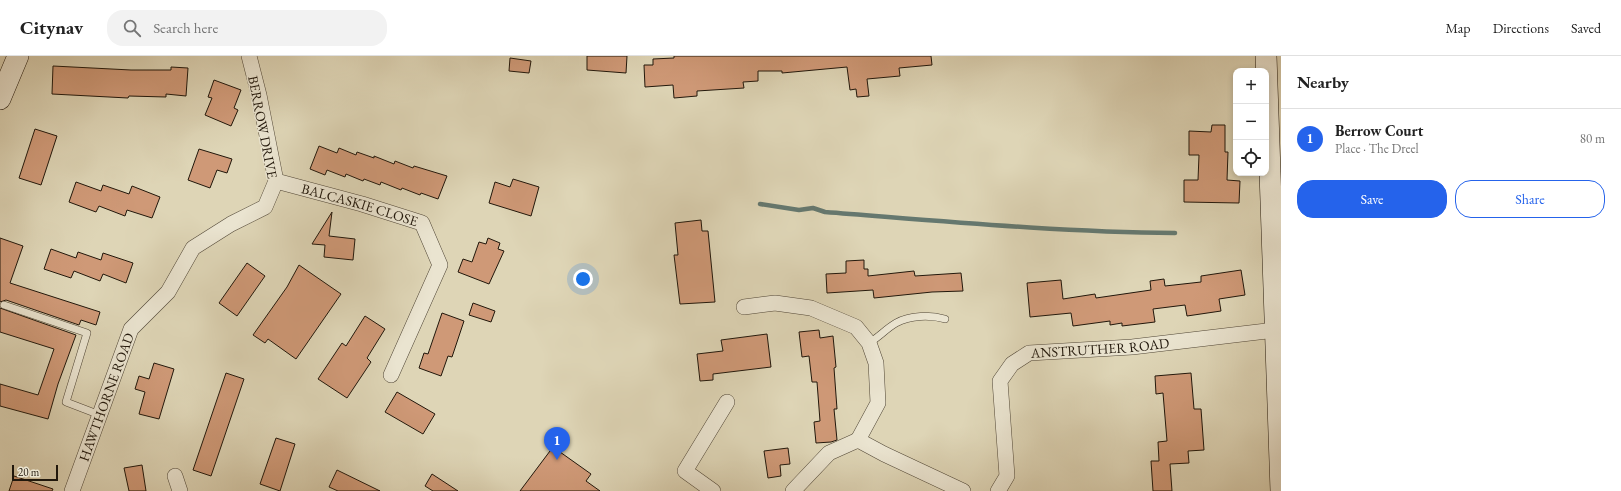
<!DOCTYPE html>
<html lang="en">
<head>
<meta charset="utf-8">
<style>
	body { margin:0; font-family:"EB Garamond",serif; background:#f2f2f2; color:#222 }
	.controls { position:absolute; right:12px; top:12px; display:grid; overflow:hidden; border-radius:8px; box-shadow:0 2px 6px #0003 }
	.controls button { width:36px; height:36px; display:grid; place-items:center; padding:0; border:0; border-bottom:1px solid #e0e0e0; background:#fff; color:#222; font:20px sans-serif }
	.scale { position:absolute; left:12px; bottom:10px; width:46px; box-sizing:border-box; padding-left:4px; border:2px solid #21170b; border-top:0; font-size:11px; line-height:14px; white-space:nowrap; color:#21170b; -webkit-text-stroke:3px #eae4d0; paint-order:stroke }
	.you { position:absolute; left:583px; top:223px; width:14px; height:14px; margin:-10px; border:3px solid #fff; border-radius:50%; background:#1a73e8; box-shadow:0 0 0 6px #1a73e833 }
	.badge { display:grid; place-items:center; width:26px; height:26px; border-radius:50%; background:#2563eb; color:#fff; font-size:13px; font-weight:700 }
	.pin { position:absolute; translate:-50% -33px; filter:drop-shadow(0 1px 2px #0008) }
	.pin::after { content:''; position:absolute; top:21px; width:14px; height:12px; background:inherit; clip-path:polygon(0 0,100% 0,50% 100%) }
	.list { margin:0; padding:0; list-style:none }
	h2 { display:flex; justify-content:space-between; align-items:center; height:52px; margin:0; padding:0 16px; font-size:17px }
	h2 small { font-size:13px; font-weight:400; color:#767676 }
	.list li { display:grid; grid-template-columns:26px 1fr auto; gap:12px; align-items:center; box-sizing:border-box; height:60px; padding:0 16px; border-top:1px solid #e0e0e0 }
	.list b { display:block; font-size:15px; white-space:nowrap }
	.list p { margin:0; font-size:13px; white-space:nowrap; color:#767676 }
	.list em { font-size:13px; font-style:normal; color:#767676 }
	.actions { display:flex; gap:8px; padding:12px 16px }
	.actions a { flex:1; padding:9px 0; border:1px solid #2563eb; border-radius:16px; text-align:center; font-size:14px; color:#2563eb }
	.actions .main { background:#2563eb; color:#fff }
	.icon { flex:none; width:22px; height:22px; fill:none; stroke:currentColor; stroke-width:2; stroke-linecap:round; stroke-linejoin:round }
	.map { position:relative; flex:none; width:1281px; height:435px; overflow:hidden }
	header { display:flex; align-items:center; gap:24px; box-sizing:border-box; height:56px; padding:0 20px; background:#fff; border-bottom:1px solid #e0e0e0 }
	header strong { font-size:19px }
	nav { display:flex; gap:22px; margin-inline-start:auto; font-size:14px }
	.search { width:280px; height:36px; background:#f2f2f2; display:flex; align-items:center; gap:10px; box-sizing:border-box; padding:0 14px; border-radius:16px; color:#767676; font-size:15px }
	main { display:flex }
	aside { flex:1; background:#fff }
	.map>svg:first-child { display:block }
</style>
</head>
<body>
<header>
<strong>Citynav</strong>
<div class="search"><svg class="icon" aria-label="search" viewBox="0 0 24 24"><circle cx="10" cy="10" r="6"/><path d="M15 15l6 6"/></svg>Search here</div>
<nav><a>Map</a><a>Directions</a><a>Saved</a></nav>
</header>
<main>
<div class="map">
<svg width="1281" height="435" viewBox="0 0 1281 435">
	<rect width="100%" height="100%" fill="#ded5b6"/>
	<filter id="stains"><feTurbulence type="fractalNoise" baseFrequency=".005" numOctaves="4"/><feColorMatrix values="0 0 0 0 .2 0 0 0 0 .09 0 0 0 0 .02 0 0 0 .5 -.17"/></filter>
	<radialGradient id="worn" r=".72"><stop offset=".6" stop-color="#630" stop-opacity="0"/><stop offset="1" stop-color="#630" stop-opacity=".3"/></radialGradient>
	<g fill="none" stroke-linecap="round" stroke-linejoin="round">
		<!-- stream -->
		<path stroke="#65786f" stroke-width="4.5" d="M760,148l39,6 14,-2 12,4c117,9 233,20 350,21"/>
	</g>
	<!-- building -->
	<g fill="#cf9977" stroke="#21170b">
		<path d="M587,0h40l-1,17 -39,-3z"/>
		<path d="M674,0h257l1,9 -33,3 1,8 -33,3 2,17 -12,1 -1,-8 -6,1 -3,-23 -65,6v-2h-24v10l-15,1 1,6 -47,3v5l-23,2 -1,-13 -28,2 -1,-22h9v-6l21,-1z"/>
		<path d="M510,2l21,3 -2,12 -20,-2z"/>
		<path d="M53,10l78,4h40v-3l17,1 -2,28 -20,-2v3l-37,-1 -1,2 -76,-4z"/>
		<path d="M214,24l27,10 -7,18 4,2 -7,16 -26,-11 7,-17 -4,-1z"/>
		<path d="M1212,69h13v27h3l-1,28 13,1 -1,22 -55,-1v-22h14l1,-25h-10v-24l22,1z"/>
		<path d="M35,73l22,7 -16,49 -22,-7z"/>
		<path d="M319,90l18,7 2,-5 17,7 1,-3 17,6v-2l20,8 1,-3 18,7 1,-2 33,10 -9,23 -17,-6 -1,2 -18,-7 -1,2 -20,-8 -1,3 -16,-6 -1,2 -17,-7 -1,3 -18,-7 -2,5 -15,-6z"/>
		<path d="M199,93l33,10 -5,14 -10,-3 -7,18 -22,-8z"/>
		<path d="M513,123l26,8 -8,29 -42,-13 6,-21 15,5z"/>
		<path d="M76,126l25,9 2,-6 26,9 3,-8 28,11 -8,21 -25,-8 -2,6 -26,-10 -3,6 -27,-10z"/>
		<path d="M332,156l-3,24 26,3 -2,21 -29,-3 1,-12 -13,-1z"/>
		<path d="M701,164l1,11h6l7,71 -35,2 -6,-49h4l-3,-32z"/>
		<path d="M0,182l23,8 -13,37 90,29 -4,13 -15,-5 -2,5 -73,-25 -6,2z"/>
		<path d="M488,182l12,5 -2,6 6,2 -15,33 -31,-12 5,-13 9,3 7,-20 7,2z"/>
		<path d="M51,193l25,9 2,-6 23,8 2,-7 30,10 -7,20 -23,-9 -3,7 -26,-10 -3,7 -27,-9z"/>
		<path d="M864,204v9h4v7l46,-5 1,5 46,-3 2,18 -31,1 -58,6 -1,-8 -46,3 -1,-19 20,-1v-12z"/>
		<path d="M247,207l18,13 -28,40 -18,-13z"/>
		<path d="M299,209l42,29 -45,65 -28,-20 -3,4 -12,-8 34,-48z"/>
		<path d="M1241,214l4,25 -26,4 2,12 -34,5 -2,-11 -32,4 2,13 -33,4v-3l-12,2v-4l-37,5 -2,-13 -41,4 -3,-34 34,-3 2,19 32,-5 1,4 55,-8 -1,-9 14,-2 1,7 36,-4v-6z"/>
		<path d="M473,247l22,8 -4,11 -22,-7z"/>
		<path d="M0,252l76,27 -18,49 -10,35 -48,-13v-22l38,11 16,-46 -54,-17z"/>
		<path d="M442,257l22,8 -12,36 -4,-1 -7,20 -22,-8 5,-15 4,1z"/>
		<path d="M365,260l20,13 -18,29 4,4 -24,36 -29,-19 24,-36 4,3z"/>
		<path d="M819,274l1,8 13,-2 3,31 -2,1 3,41h-3l3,31 -6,2 -15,1 -2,-21 6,-1 -3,-39h-5l-3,-26 -7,1 -3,-25z"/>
		<path d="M767,278l4,33 -58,7v6l-13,1 -3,-27 26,-3 -2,-11z"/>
		<path d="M154,307l20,6 -15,50 -20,-5 6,-22 -10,-3 4,-13 10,3z"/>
		<path d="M226,317l18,6 -33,97 -18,-6z"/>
		<path d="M1191,317l3,36h7l3,41 -16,1 1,12 -19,1 2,27h-19l-2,-30h8l-1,-19 9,-1 -4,-48 -7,1 -1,-18z"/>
		<path d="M397,336l38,22 -12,20 -38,-22z"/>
		<path d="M276,382l19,6 -15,47 -20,-7z"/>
		<path d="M553,391l38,27 -5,7 14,10h-80z"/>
		<path d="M788,392l2,16 -10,1 1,11 -13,2 -4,-27z"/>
		<path d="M142,409l4,26h-17l-5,-23z"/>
		<path d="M337,414l43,21h-42l-9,-4z"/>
		<path d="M432,418l26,17h-25l-8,-5z"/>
		<path d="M14,420l39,13 -1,2h-43z"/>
	</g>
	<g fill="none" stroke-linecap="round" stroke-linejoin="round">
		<defs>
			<g id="service">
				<path d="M4,249l83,28 -21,69 34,13"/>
				<path d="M869,287c10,-6 18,-15 27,-20 14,-8 35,-8 49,-4"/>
			</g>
			<g id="minor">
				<path id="s1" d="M276,125l86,23 60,19 18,42 -49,110"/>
				<path d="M744,251l31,-4 36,5 45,19 13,16 7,20 2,40 -20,37"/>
				<path d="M175,420l5,15"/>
				<path id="s2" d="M72,435l59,-162 37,-37 25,-44 38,-24 34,-17 11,-26 -17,-86 -10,-39"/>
				<path d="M713,435l-28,-20 42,-69"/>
				<path d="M793,435l36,-38 29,-13 26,14 79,37"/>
				<path id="s3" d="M998,435l9,-15 -7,-95 12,-17 17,-11 103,-6 143,-17"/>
			</g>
			<g id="secondary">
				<path d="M1266,0l15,435"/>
				<path d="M0,43l18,-43"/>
			</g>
		</defs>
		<!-- service casing -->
		<use href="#service" stroke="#504636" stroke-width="8"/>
		<!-- minor casing -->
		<use href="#minor" stroke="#504636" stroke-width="16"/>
		<!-- secondary casing -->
		<use href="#secondary" stroke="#21170b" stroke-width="22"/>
		<!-- service -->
		<use href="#service" stroke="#eae4d0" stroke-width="7"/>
		<!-- minor -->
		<use href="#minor" stroke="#eae4d0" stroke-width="15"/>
		<!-- secondary -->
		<use href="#secondary" stroke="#eae4d0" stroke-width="21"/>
	</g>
	<g text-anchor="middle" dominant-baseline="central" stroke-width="3" stroke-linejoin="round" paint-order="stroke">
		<!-- street labels -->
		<g font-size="14" fill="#21170b" stroke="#eae4d0">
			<text transform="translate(263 71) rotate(79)">BERROW DRIVE</text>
			<text stroke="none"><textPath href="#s1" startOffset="87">BALCASKIE CLOSE</textPath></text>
			<text stroke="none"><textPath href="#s3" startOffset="225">ANSTRUTHER ROAD</textPath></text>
			<text stroke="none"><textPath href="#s2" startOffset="100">HAWTHORNE ROAD</textPath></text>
		</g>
	</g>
	<rect width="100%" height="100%" filter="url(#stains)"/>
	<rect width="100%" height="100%" fill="url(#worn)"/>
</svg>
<div class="controls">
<button>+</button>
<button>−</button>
<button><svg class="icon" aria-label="locate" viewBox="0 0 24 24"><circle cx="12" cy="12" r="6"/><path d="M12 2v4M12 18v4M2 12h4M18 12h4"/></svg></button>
</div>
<div class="scale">20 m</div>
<div class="you"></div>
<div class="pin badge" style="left:557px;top:404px">1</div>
</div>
<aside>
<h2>Nearby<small></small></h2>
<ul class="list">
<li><span class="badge">1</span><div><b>Berrow Court</b><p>Place · The Dreel</p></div><em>80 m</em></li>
</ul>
<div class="actions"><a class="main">Save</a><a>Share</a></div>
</aside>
</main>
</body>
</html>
